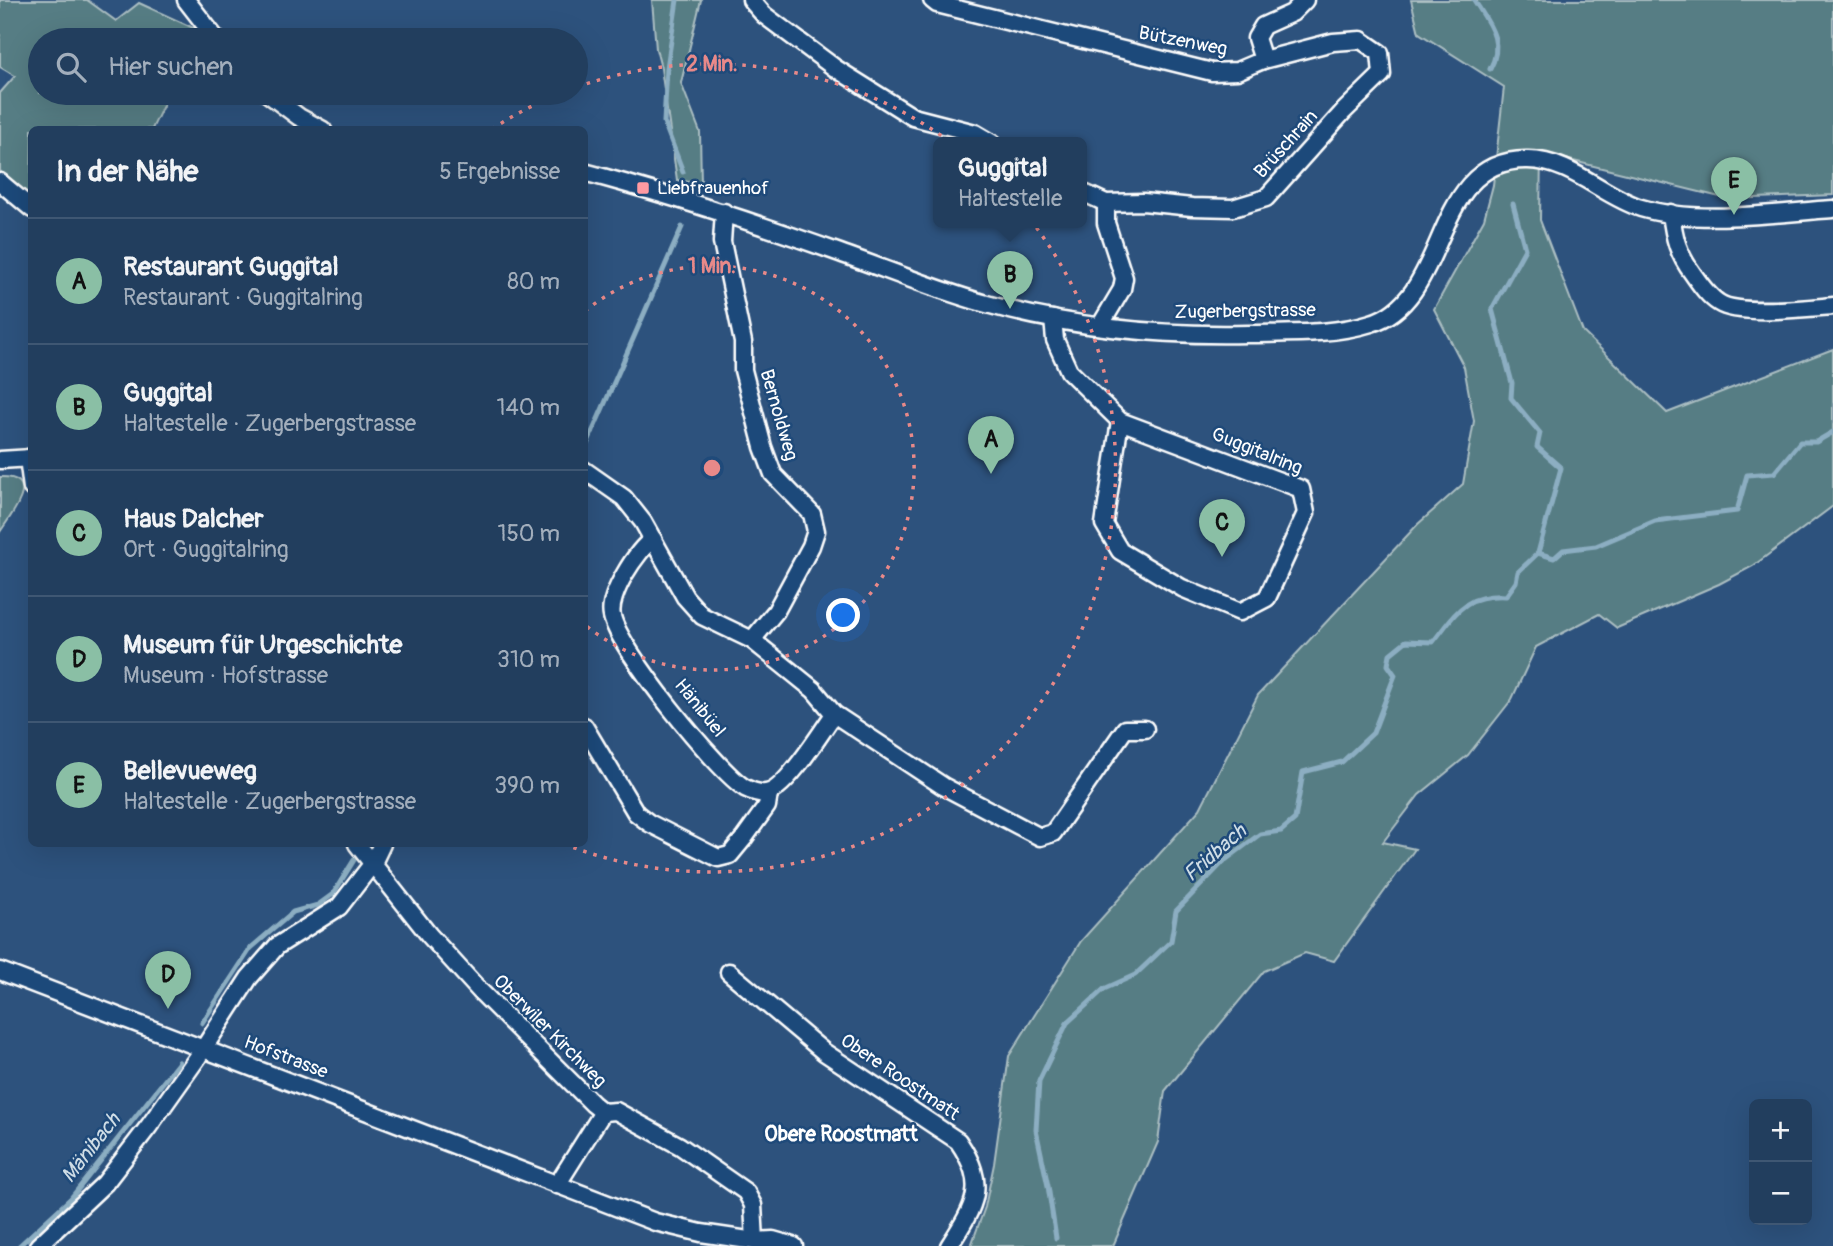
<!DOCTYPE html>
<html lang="de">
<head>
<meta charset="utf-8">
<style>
	body { margin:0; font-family:Pangolin,sans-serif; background:#2e4967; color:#f1f3f6 }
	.controls { position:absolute; right:21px; bottom:21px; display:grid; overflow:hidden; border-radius:10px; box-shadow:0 7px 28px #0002 }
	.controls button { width:63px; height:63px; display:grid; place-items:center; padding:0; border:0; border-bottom:2px solid #3f5773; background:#223e5e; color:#f1f3f6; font:35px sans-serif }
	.you { position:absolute; left:844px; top:616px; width:24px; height:24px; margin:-18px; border:5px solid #fff; border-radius:50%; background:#1a73e8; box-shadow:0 0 0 10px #1a73e833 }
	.badge { display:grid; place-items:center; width:46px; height:46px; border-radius:50%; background:#8abfa5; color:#111; font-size:23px; font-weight:700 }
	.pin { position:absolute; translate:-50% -58px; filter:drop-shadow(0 2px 4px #0008) }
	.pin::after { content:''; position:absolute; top:37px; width:24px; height:21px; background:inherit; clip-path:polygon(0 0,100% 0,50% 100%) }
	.popup { position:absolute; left:933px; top:137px; width:154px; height:91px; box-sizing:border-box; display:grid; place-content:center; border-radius:10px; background:#223e5e; filter:drop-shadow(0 2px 5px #0005); font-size:23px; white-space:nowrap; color:#a2aebc }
	.popup b { font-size:26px; color:#f1f3f6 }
	.popup::after { content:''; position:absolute; left:50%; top:100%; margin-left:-14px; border:14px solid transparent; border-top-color:#223e5e }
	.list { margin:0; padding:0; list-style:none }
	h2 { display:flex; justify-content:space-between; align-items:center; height:91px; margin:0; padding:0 28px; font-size:30px }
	h2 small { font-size:23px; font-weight:400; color:#a2aebc }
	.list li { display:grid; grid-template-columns:46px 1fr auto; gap:21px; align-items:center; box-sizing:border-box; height:126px; padding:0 28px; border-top:2px solid #3f5773 }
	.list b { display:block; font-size:26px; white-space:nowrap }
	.list p { margin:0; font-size:23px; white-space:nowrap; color:#a2aebc }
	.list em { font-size:23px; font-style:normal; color:#a2aebc }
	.icon { flex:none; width:38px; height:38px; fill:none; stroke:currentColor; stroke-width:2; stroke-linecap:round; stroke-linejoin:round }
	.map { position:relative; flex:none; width:1833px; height:1246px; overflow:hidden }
	.search { position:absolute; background:#223e5e; box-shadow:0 7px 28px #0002; left:28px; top:28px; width:560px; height:77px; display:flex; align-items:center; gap:18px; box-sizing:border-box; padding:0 24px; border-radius:38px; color:#a2aebc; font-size:26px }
	.panel { position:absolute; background:#223e5e; box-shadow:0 7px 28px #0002; left:28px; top:126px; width:560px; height:721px; border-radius:10px }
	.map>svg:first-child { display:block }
</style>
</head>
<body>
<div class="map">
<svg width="1833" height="1246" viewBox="0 0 1833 1246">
	<rect width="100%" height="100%" fill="#2d527d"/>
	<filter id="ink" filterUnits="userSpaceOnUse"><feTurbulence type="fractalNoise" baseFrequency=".0143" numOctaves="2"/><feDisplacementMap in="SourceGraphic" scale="14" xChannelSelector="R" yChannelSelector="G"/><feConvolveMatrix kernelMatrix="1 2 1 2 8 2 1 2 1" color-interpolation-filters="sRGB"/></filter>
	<g filter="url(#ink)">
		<!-- green -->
		<g fill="#577d84" stroke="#abbec2" stroke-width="2">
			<path d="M0,0h87l29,21 23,-18 59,27 -5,10h-153v53h129l-17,36 -120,1 -1,69 -31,-28v-78l15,-17 -15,-9z"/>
			<path d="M652,0h49l-20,83 19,49 1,52 -24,-4 -16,-112 -5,-19z"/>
			<path d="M1411,0h422v195l-105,4 -187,-46 -1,67 43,112 84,81 166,-64v157l-80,60 -34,18 -102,44 -18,-14 -63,33 -24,52 -44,56 -49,40 -36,47 32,7 -81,112 -29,-8 -41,18 -99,120 -7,51 -45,104h-142l14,-39 9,-43 15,-108 72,-115 119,-132 58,-114 160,-171 45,-40 11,-63 -10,-54 -30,-58 50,-90 9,-34 11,-98 -85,-54z"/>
			<path d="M0,477c44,-1 11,38 0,55z"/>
		</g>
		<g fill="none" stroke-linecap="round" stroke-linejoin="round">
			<!-- stream -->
			<g stroke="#8caec2" stroke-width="5">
				<path d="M677,0l-10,68 -3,54 19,50"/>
				<path d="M1474,0c15,24 31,42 16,69"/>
				<path d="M584,451l98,-224"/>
				<path d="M1538,553l16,5 9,-8 33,-4 59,-25 82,-10 10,-36 27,-2 26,-31h16l17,-10"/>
				<path d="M202,1023l49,-75 42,-36 25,-7 15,-11 21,-34"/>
				<path d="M1056,1238l-8,-52 -12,-56 3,-49 28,-58 37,-34 31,-14 36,-34 5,-30 48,-50 36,-27 21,-3 14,-12 8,-47 39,-10 31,-29 22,-58 -7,-10 2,-11 16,-13 27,1c24,-30 31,-48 73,-46l10,-14 2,-10 20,-19 23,-85 -24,-21 3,-14 -29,-35 1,-15 -20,-74 33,-60 -12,-45"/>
				<path d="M19,1246l52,-48 108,-136"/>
			</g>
			<defs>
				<g id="street">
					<path d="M186,0l31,40"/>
					<path d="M751,0l13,15 71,53 78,49 62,16 17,10"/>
					<path d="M932,0l5,4 275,68 25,-1 26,-11"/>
					<path d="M267,93l32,24 24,13"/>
					<path d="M584,172c87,23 172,51 256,81 48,17 94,36 143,50 85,24 177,33 265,31 41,-1 85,1 123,-11 81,-24 58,-165 157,-163 42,0 75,36 113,48 57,17 133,5 192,1"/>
					<path d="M0,182l32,27"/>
					<path d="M1082,192l24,11 37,-1 49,5 41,1 33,-10 77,-86 39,-38 -2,-21 -19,-13 -28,2 -70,18 -7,-22 7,-12 29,-13 13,-13"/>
					<path d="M724,212l-2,30 21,100v28l20,77 10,27 39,40 4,17 -5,15 -35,65 -24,29"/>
					<path d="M1671,213c3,25 7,41 22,61 7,10 15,22 26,29 20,13 89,5 114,3"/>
					<path d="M1053,319l2,21 14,31 51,50 181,68 5,24 -39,85 -27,14 -58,-24 -62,-37 -16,-27 16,-103"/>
					<path d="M1100,326l22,-37 2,-11 -18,-55v-20"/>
					<path d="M28,458l4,30"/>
					<path d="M0,460l32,-2"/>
					<path d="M584,470l40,28 19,24 42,75 17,19 50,24 62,50 20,24 109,72 97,51 13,-4 72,-104h20"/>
					<path d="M653,539c-16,11 -46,57 -41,77 6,32 105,155 133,172 6,3 14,6 21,5 19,-2 56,-62 68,-79"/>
					<path d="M584,726l52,87 13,10 69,35 12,-3 14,-17 23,-32 2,-13"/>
					<path d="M357,844l72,91 51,56 113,113 10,8 13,-1 64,35 66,46 7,13 2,36"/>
					<path d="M0,971l655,251 46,11 54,8 18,-1 21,6"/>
					<path d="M729,972l95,80 134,89c30,44 18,63 -9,105"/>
					<path d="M557,1185l46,-73"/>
					<path d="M38,1246l67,-63 44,-57 49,-69 51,-79 28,-32 62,-39 34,-44 9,-19"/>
				</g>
			</defs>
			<!-- street casing -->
			<use href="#street" stroke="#fff" stroke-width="21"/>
			<!-- street -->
			<use href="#street" stroke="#1f4a7a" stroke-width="16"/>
		</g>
	</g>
	<!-- distance rings -->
	<g fill="none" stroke="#e88989" stroke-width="3.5" stroke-dasharray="3.5 7">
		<path d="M585 311A202 202 0 1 1 585 625"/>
		<path d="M492 129A404 404 0 0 1 561 93M577 87A404 404 0 1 1 564 844"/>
	</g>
	<!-- markers -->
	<rect fill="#ff9aa2" stroke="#1f4a7a" stroke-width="2.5" x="636" y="181" width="14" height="14" rx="3.5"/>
	<g text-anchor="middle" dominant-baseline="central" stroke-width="5" stroke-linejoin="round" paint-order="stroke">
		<!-- street labels -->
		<g font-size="19" fill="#fff" stroke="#1f4a7a">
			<text transform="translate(1183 41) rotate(11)">Bützenweg</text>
			<text transform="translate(1286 144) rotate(-48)">Brüschrain</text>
			<text transform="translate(1245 311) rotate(-1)">Zugerbergstrasse</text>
			<text transform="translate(779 415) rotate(74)">Bernoldweg</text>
			<text transform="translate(1257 451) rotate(22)">Guggitalring</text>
			<text transform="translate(700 708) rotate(51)">Hänibüel</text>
			<text transform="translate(550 1031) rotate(45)">Oberwiler Kirchweg</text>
			<text transform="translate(286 1057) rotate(21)">Hofstrasse</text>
			<text transform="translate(900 1077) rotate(34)">Obere Roostmatt</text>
		</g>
		<!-- poi labels -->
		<g font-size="19" fill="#fff" stroke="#1f4a7a" text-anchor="start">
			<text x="657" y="188">Liebfrauenhof</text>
		</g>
		<!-- water labels -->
		<g font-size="21" font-style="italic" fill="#cfdde6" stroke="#1f4a7a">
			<text transform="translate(1215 853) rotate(-41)">Fridbach</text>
			<text transform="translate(91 1148) rotate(-52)">Mänibach</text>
		</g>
		<!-- neighbourhood labels -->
		<g font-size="21" font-weight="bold" fill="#fff" stroke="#1f4a7a">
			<text x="841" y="1134">Obere Roostmatt</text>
		</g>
	</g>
	<circle cx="712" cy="468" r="10" fill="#e88989" stroke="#1f4a7a" stroke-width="3.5"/>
	<g font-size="21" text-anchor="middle" font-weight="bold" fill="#e88989" stroke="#1f4a7a" stroke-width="5" stroke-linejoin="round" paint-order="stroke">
		<text x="712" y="71">2 Min.</text>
		<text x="712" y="273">1 Min.</text>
	</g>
</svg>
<div class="controls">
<button>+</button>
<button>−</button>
</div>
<div class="you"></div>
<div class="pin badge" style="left:991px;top:474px">A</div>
<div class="pin badge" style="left:1010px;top:309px">B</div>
<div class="popup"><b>Guggital</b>Haltestelle</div>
<div class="pin badge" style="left:1222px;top:557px">C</div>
<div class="pin badge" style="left:168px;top:1009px">D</div>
<div class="pin badge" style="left:1734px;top:215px">E</div>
<div class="search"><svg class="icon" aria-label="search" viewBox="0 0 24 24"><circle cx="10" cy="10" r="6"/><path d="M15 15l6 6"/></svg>Hier suchen</div>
<section class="panel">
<h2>In der Nähe<small>5 Ergebnisse</small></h2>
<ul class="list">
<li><span class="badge">A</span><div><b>Restaurant Guggital</b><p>Restaurant · Guggitalring</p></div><em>80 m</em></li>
<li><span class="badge">B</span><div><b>Guggital</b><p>Haltestelle · Zugerbergstrasse</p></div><em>140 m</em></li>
<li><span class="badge">C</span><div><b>Haus Dalcher</b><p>Ort · Guggitalring</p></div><em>150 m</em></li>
<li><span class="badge">D</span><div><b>Museum für Urgeschichte</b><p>Museum · Hofstrasse</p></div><em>310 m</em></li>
<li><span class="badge">E</span><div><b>Bellevueweg</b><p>Haltestelle · Zugerbergstrasse</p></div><em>390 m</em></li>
</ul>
</section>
</div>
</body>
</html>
